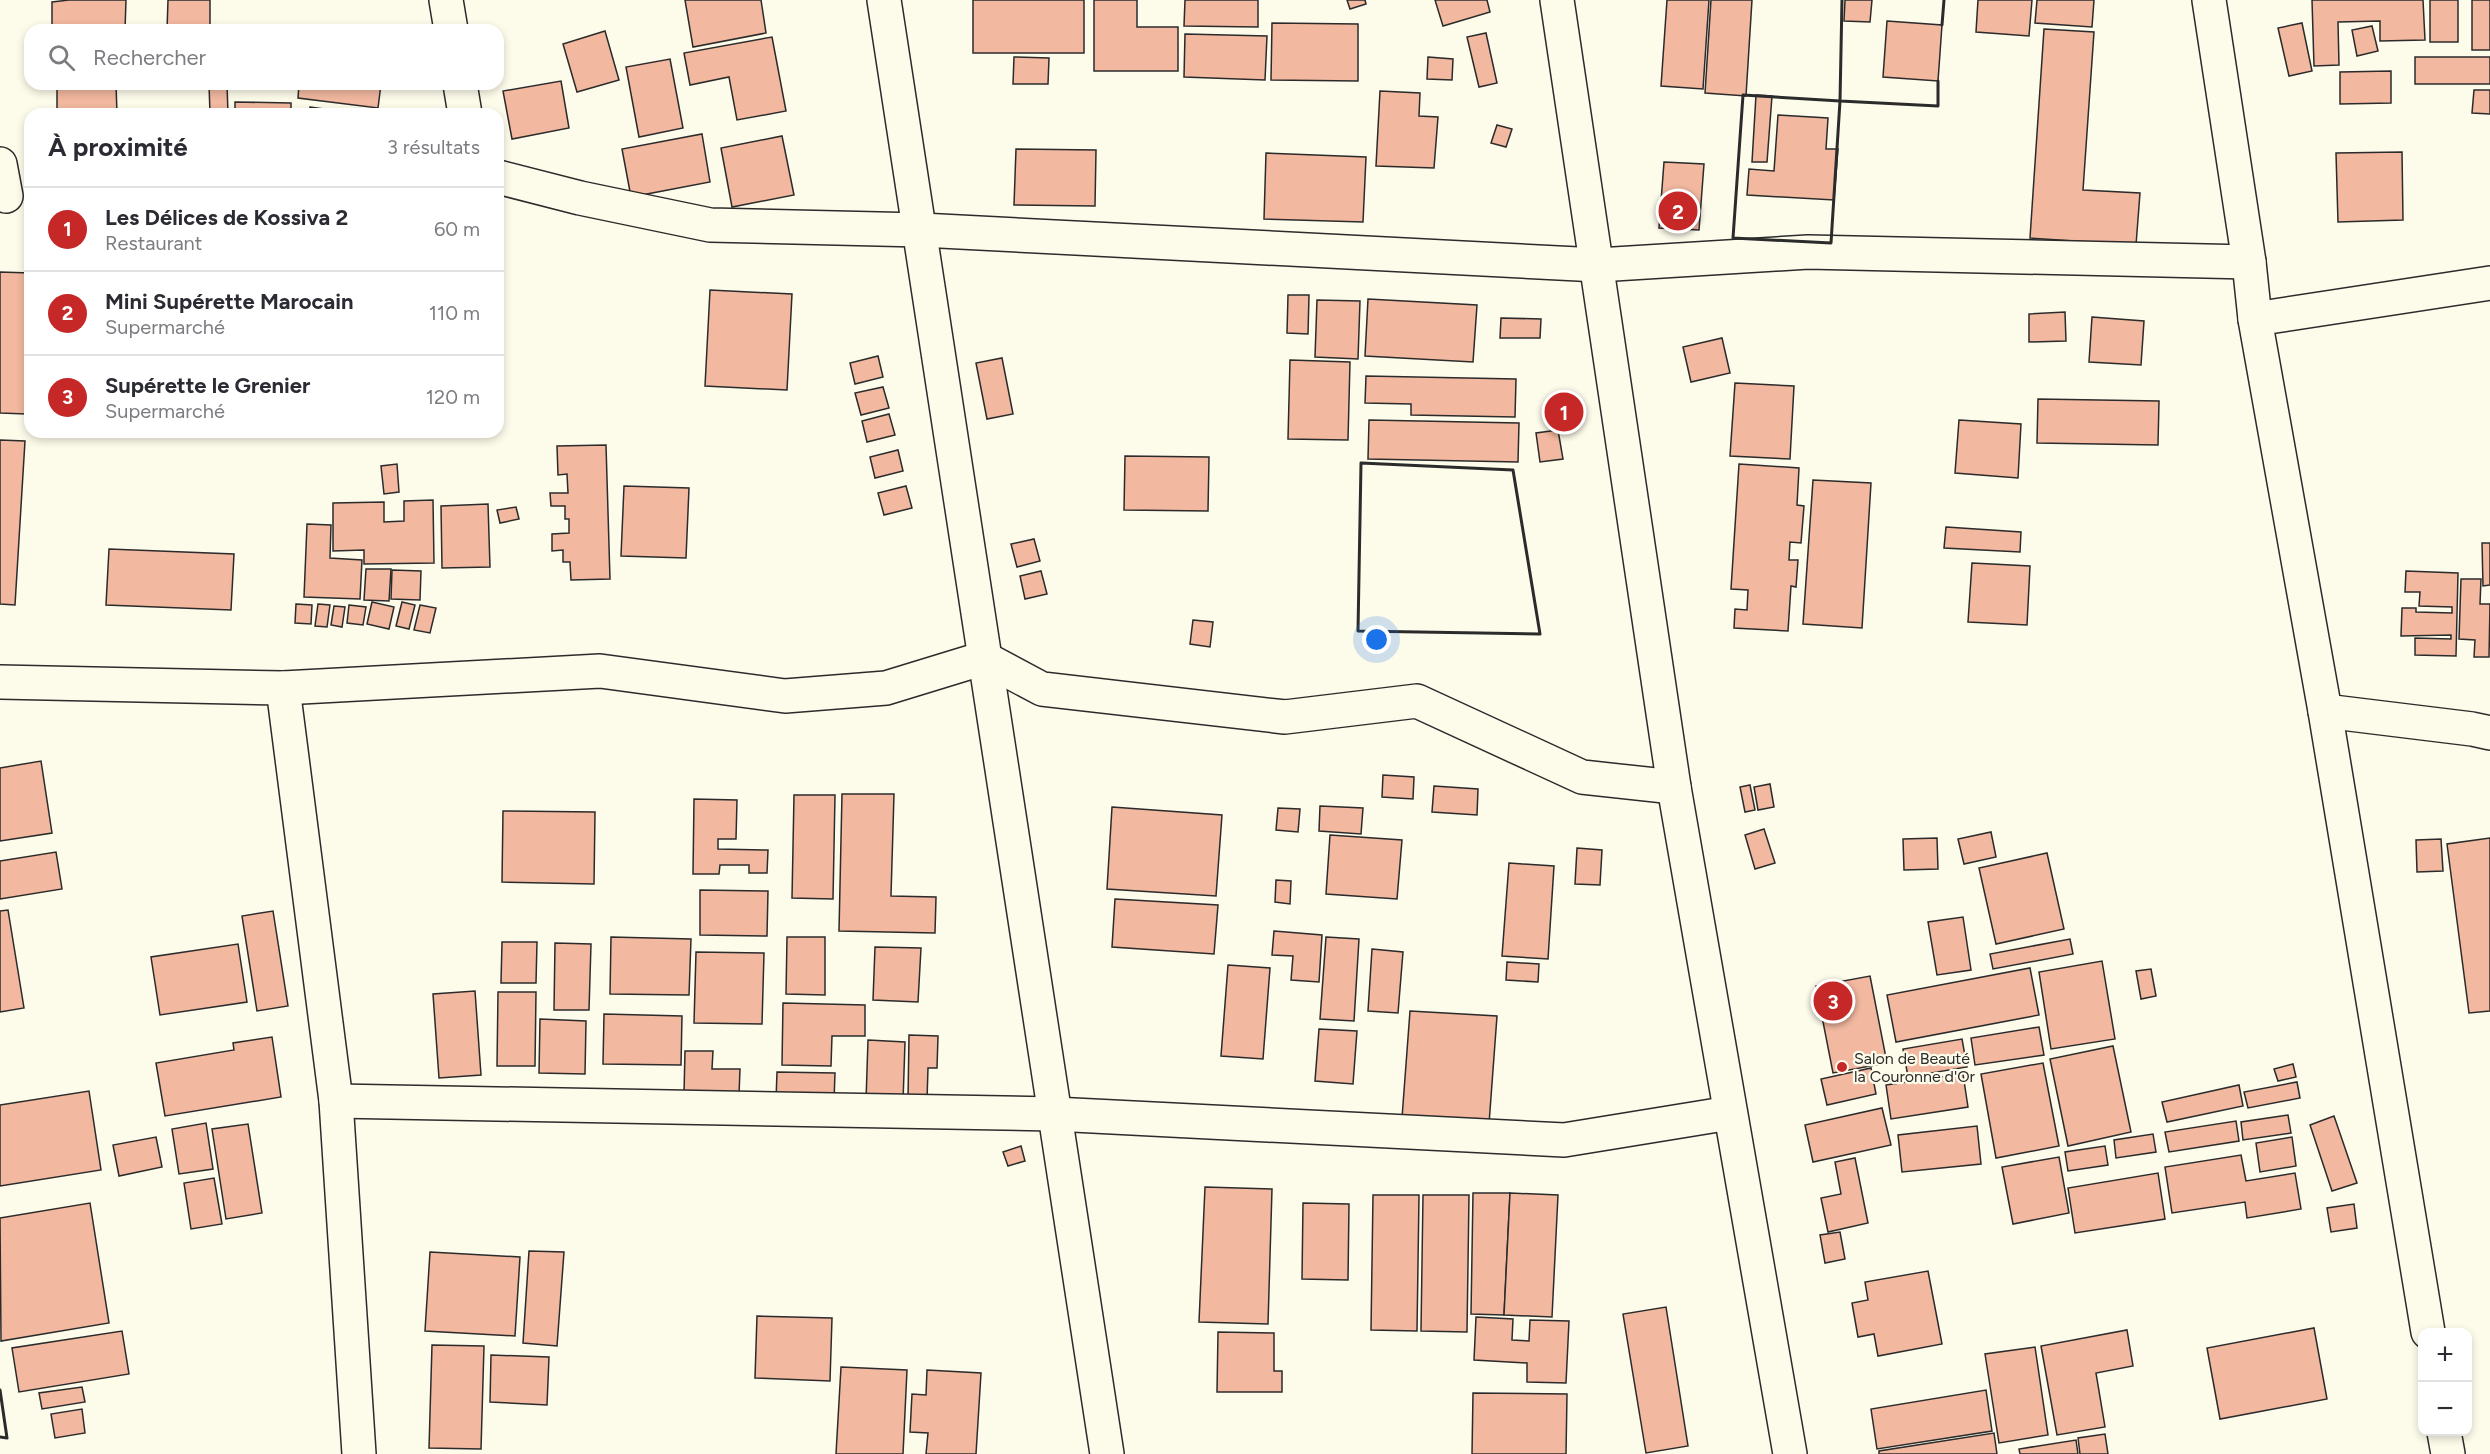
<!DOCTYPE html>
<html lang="fr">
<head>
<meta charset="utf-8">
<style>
	body { margin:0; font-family:Figtree,sans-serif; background:#f7f7f7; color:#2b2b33 }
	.controls { position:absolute; right:18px; bottom:18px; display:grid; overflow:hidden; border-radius:12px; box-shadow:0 3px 9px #0003 }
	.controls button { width:54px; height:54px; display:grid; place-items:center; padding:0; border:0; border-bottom:2px solid #e1e1e2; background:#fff; color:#2b2b33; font:30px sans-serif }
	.you { position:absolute; left:1377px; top:640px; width:21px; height:21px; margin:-15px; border:4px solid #fff; border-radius:50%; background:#1a73e8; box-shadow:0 0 0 9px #1a73e833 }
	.badge { display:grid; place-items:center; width:39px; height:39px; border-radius:50%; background:#c62828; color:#fff; font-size:20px; font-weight:700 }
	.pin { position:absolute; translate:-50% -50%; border:3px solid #fff; box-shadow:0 2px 6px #0006 }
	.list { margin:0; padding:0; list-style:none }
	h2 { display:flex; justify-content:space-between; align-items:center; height:78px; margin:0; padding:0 24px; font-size:26px }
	h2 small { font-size:20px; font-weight:400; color:#7c7c81 }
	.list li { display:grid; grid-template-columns:39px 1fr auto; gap:18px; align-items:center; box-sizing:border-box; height:84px; padding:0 24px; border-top:2px solid #e1e1e2 }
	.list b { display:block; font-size:22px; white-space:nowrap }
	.list p { margin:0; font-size:20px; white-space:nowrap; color:#7c7c81 }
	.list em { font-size:20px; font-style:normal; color:#7c7c81 }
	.icon { flex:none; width:33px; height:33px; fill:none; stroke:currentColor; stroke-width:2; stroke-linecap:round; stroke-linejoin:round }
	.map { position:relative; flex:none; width:2490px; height:1454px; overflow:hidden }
	.search { position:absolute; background:#fff; box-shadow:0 3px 9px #0003; left:24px; top:24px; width:480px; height:66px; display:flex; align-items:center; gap:15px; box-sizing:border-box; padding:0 21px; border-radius:18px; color:#7c7c81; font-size:22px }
	.panel { position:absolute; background:#fff; box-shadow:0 3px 9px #0003; left:24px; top:108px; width:480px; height:330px; border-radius:18px }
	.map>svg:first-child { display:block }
</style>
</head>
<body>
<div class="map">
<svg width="2490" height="1454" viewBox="0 0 2490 1454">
	<rect width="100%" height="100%" fill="#fdfbea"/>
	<!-- building -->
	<g fill="#f2b8a0" stroke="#2b2b2b" stroke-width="1.5">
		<path d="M69,0h57l-1,30h-73v-28z"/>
		<path d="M168,0h42v30h-43z"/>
		<path d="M685,0h76l5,33 -73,14z"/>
		<rect x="973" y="0" width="111" height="53"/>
		<path d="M1094,0h43v27h41v44h-84z"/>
		<path d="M1185,0h73v27l-74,-1z"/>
		<path d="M1347,0h18l1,4 -16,5z"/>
		<path d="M1435,0h52l3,12 -47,14z"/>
		<path d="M1667,0h42l-6,89 -42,-3z"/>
		<path d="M1711,0h41l-6,96 -41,-3z"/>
		<path d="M1845,0h27l-2,22 -26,-1z"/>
		<path d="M1978,0h54l-3,36 -53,-4z"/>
		<path d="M2037,0h57l-2,27 -57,-4z"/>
		<path d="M2312,0h111l2,40 -45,1v-20l-42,1 1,43 -25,1z"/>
		<rect x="2430" y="0" width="28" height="42"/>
		<rect x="2472" y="0" width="18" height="50"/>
		<path d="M1887,21l55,4 -4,56 -55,-4z"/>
		<path d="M1272,23l86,1v57l-87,-1z"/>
		<path d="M2302,23l10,48 -23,5 -11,-48z"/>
		<path d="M243,25v5h-26l-1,-4z"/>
		<path d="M2372,26l6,25 -21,5 -5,-26z"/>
		<path d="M2044,29l50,3 -11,158 57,3 -4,52 -106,-7z"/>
		<path d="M605,31l14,49 -42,12 -14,-48z"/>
		<path d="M1486,33l11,50 -18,4 -12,-50z"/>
		<path d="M1185,34l82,2 -2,44 -81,-3z"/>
		<path d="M772,37l14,74 -49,9 -8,-43 -39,8 -6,-32z"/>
		<path d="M1014,57l35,1 -1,26h-35z"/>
		<path d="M1428,57l25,2 -1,21 -25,-1z"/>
		<rect x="2415" y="57" width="75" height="27"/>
		<path d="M670,59l13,69 -44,9 -13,-70z"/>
		<path d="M2391,71v32l-51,1v-32z"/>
		<path d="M561,81l8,47 -57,11 -9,-48z"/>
		<path d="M57,84h59l1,30h-60z"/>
		<path d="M209,84h18l1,30h-18z"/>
		<path d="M299,84h82l-3,24 -80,-10z"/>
		<path d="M2474,90h16v24l-18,-1z"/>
		<path d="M1380,91l40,2 -1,23 19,1 -4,51 -58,-2z"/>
		<path d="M1756,95l16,1 -5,66h-15z"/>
		<path d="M235,102l56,1v11h-56z"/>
		<path d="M310,107l49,7h-50z"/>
		<path d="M1778,115l50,3 -2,31h12l-4,51 -87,-5 2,-26 25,2z"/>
		<path d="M1497,125l15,4 -6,18 -15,-4z"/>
		<path d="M702,134l8,48 -79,15 -9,-48z"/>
		<path d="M782,136l12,59 -62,12 -11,-59z"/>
		<path d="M1016,149l80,1 -1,56 -81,-1z"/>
		<path d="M2402,152l1,68 -65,2 -2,-69z"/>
		<path d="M1266,153l100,4 -3,65 -99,-3z"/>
		<path d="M1664,162l40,2 -5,66 -40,-2z"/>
		<path d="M0,272l30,1 -4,141 -26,-1z"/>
		<path d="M710,290l82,4 -5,96 -82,-4z"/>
		<path d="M1288,295h21l-1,39 -21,-1z"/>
		<path d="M1368,299l109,6 -4,57 -108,-6z"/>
		<path d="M1317,300l43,1 -2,58 -43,-2z"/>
		<path d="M2065,312l1,29 -37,1v-28z"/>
		<path d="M2092,317l52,4 -3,44 -52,-3z"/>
		<path d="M1501,318l40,1 -1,19h-40z"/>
		<path d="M1722,338l8,35 -39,9 -8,-35z"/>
		<path d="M878,356l5,21 -28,7 -5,-21z"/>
		<path d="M1002,358l11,56 -26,5 -11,-56z"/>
		<path d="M1290,360l60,2 -2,78 -60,-1z"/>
		<path d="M1366,376l150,3 -1,38 -104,-2v-11l-46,-1z"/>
		<path d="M1735,383l59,3 -4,73 -60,-3z"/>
		<path d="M883,387l6,21 -28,7 -6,-22z"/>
		<path d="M2038,399l121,2 -1,44 -121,-2z"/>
		<path d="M889,414l6,21 -28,7 -5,-21z"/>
		<path d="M1369,420l150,3 -1,39 -150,-3z"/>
		<path d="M1959,420l62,4 -3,54 -63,-5z"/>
		<path d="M1558,430l5,29 -23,3 -4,-29z"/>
		<path d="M0,440l25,1 -10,164 -15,-1z"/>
		<path d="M606,445l4,134 -39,1 -1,-18h-7v-12l-11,1v-17l17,-1v-14h-4v-13h-14l-1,-13h18l-1,-19 -9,1 -1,-29z"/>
		<path d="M898,450l5,21 -28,7 -5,-21z"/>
		<path d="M1125,456l84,1 -1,54 -84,-1z"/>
		<path d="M397,464l2,28 -15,2 -3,-28z"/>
		<path d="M1739,464l60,4 -2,37 7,1 -3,37 -11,-1 -1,18h9l-2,27 -5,-1 -3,45 -54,-3 1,-19 12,1 1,-20 -17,-1z"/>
		<path d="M1813,480l58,3 -9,145 -59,-4z"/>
		<path d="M624,486l65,2 -3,70 -65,-2z"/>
		<path d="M906,486l6,22 -28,7 -6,-22z"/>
		<path d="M433,500l1,63 -70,1v-14l-31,1v-48l51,-1v20l20,-1v-20z"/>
		<path d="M488,504l2,63 -48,1 -1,-62z"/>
		<path d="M516,507l3,12 -19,4 -3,-13z"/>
		<path d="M307,524l24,1 -1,33 32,2 -2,39 -56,-2z"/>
		<path d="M1946,527l75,5 -1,20 -76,-4z"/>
		<path d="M1034,539l6,22 -23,6 -6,-23z"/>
		<path d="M2482,543h8v42l-7,1z"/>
		<path d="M109,549l125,5 -3,56 -125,-5z"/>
		<path d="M1972,563l58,3 -3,59 -59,-3z"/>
		<path d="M366,569h25l-2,32 -25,-1z"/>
		<path d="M392,570l29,1 -1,29 -29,-1z"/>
		<path d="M1041,571l6,23 -22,5 -5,-23z"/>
		<path d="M2406,571l52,2 -2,83 -41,-1v-17l36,1v-4l-50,1 1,-28h14v4l36,1v-6l-33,-1 1,-14h-15z"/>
		<path d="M2461,579h20l-1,25h10l-1,53h-15l1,-17 -16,-1z"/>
		<path d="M372,602l22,5 -5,22 -22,-5z"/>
		<path d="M402,602l13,3 -6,24 -13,-3z"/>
		<path d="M296,604l16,1 -1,19 -16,-1z"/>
		<path d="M318,604l12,1 -3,22 -12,-1z"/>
		<path d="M349,605l17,2 -3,18 -16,-2z"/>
		<path d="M420,605l16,3 -6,25 -16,-3z"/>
		<path d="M334,606l11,1 -3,20 -11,-2z"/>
		<path d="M1193,620l20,2 -3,25 -20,-3z"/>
		<path d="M41,761l11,72 -52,8v-73z"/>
		<path d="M1383,775l31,2 -1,22 -31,-2z"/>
		<path d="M1770,784l4,23 -16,3 -4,-23z"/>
		<path d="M1750,785l5,25 -10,2 -5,-25z"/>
		<path d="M1434,786l44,3 -1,26 -45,-3z"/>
		<path d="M842,794h52l-3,102 45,1 -1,36 -96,-2z"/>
		<path d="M794,795h41l-2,104 -41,-1z"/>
		<path d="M694,799l43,1 -1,39h-18v10l50,1 -1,23h-18v-8h-29l-1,9h-26z"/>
		<path d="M1320,806l43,2 -2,26 -42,-3z"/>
		<path d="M1112,807l110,8 -6,81 -109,-7z"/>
		<path d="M1278,808l22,1 -2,23 -22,-2z"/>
		<path d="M503,811l92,1 -1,72 -92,-2z"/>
		<path d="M1764,829l11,34 -20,6 -10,-34z"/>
		<path d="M1991,832l5,25 -32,7 -6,-25z"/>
		<path d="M1330,835l72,5 -5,59 -71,-5z"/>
		<path d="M1937,838l1,31 -34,1 -1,-31z"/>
		<path d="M2490,838v173l-21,2 -22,-169z"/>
		<path d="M2441,839l2,32 -26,1 -1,-32z"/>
		<path d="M1577,848l25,2 -2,35 -25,-1z"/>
		<path d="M56,852l6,37 -62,10v-38z"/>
		<path d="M2047,853l17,76 -68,15 -17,-76z"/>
		<path d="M1509,863l45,3 -6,93 -46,-3z"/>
		<path d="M1276,880l15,1 -1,23 -15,-2z"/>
		<path d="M700,890l68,1 -1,45 -67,-1z"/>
		<path d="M1115,899l103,6 -4,49 -102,-7z"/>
		<path d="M8,910l16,98 -24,4v-101z"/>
		<path d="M273,911l15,95 -31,5 -15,-95z"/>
		<path d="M1963,917l8,53 -34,5 -9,-53z"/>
		<path d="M1274,931l48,4 -3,47 -28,-2 2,-24 -21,-1z"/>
		<path d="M611,937l80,2 -2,56 -79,-1z"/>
		<path d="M787,937h38v58l-39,-1z"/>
		<path d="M1326,937l33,2 -5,82 -34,-2z"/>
		<path d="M2070,939l3,15 -80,15 -3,-15z"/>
		<path d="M502,942h35l-1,41h-35z"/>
		<path d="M555,943l36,1 -2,66h-35z"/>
		<path d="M238,944l9,58 -87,13 -9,-58z"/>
		<path d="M875,947l46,1 -3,54 -45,-2z"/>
		<path d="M1372,949l31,3 -5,61 -30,-2z"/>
		<path d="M696,952l68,1 -2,71 -68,-1z"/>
		<path d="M2102,961l13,78 -64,10 -12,-77z"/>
		<path d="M1507,962l32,2 -1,18 -32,-2z"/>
		<path d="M1228,965l42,3 -7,91 -42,-3z"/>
		<path d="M2030,968l9,47 -143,27 -9,-47z"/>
		<path d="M2151,969l5,27 -15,3 -5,-28z"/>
		<path d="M1870,976l17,87 -54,10 -17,-87z"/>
		<path d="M475,991l6,84 -42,3 -6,-84z"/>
		<path d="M498,992h38l-1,74h-38z"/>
		<path d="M783,1003l82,2v31h-33l-1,30 -49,-1z"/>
		<path d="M1410,1011l87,5 -8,108 -87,-6z"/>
		<path d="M604,1014l78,2 -1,49 -78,-1z"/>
		<path d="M540,1019l46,2 -1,53 -46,-1z"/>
		<path d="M2039,1027l5,28 -69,10 -4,-27z"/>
		<path d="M1319,1029l38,2 -4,53 -38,-3z"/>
		<path d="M909,1035l29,1 -1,32h-9l-1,32h-19z"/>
		<path d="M272,1037l9,60 -116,19 -9,-53 78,-13 -1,-7z"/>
		<path d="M1962,1039l5,28 -59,10 -5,-28z"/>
		<path d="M868,1040l37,2 -2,60 -37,-1z"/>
		<path d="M2113,1046l18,86 -63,14 -18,-87z"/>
		<path d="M685,1051h28l-1,18h28l-1,26 -55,-1z"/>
		<path d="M2043,1063l16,83 -63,12 -15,-84z"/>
		<path d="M2293,1064l3,13 -18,4 -4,-12z"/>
		<path d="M1871,1068l5,26 -49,11 -6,-26z"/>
		<path d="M777,1072l58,1 -1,28 -58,-1z"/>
		<path d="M1963,1074l5,33 -77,12 -5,-34z"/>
		<path d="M2297,1082l3,16 -52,10 -4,-16z"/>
		<path d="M2239,1085l4,21 -76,16 -5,-20z"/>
		<path d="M89,1091l12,79 -101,16v-81z"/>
		<path d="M1882,1108l9,37 -78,17 -8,-37z"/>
		<path d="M2288,1115l3,18 -48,7 -2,-18z"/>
		<path d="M2334,1116l23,67 -25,8 -22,-66z"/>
		<path d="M2236,1121l3,20 -70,11 -4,-20z"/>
		<path d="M206,1123l7,46 -34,5 -7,-45z"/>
		<path d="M248,1124l14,89 -36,6 -14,-90z"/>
		<path d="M1977,1126l4,38 -79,8 -4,-37z"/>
		<path d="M2153,1134l3,18 -40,6 -2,-18z"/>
		<path d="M156,1137l6,30 -43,9 -6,-31z"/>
		<path d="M2292,1137l4,29 -36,6 -4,-29z"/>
		<path d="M1021,1146l4,15 -17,5 -5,-14z"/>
		<path d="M2105,1146l3,19 -40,6 -3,-19z"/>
		<path d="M2241,1155l5,26 49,-8 6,36 -54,9 -2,-16 -73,11 -7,-46z"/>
		<path d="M2059,1157l10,56 -56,11 -11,-57z"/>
		<path d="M1855,1158l13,65 -40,9 -7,-34 20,-4 -6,-32z"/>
		<path d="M2158,1173l7,46 -90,14 -7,-45z"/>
		<path d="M214,1178l8,46 -31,5 -7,-46z"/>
		<path d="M1205,1187l67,2 -4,135 -69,-2z"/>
		<path d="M1473,1193h37l-6,122 -33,-1z"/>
		<path d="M1510,1193l48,2 -6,122 -48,-2z"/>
		<path d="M1373,1195h46l-2,136 -46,-1z"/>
		<path d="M1423,1195h46l-2,137 -46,-1z"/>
		<path d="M90,1203l19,120 -108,18 -1,-123z"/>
		<path d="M1303,1203l46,1 -1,76 -46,-1z"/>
		<path d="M2354,1204l3,24 -26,4 -4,-24z"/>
		<path d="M1840,1232l5,27 -20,4 -5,-28z"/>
		<path d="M529,1251l35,1 -7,94 -34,-3z"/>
		<path d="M430,1252l90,5 -5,79 -90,-5z"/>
		<path d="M1928,1271l14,73 -64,12 -4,-22 -16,3 -6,-34 16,-3 -3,-18z"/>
		<path d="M1666,1307l22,139 -42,7 -23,-139z"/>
		<path d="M757,1316l75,2 -2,63 -75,-3z"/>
		<path d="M1476,1317l37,2 -1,21 17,1 1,-21 39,1 -3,62 -39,-1v-19l-53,-3z"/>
		<path d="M2314,1328l13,71 -107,20 -13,-71z"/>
		<path d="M2127,1330l6,36 -37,7 9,54 -48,8 -16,-89z"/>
		<path d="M122,1331l7,43 -110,18 -7,-44z"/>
		<path d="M1218,1332l56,1v38h8v21h-65z"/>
		<path d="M432,1345l52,1 -3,103 -52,-1z"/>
		<path d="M2035,1347l13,88 -49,8 -14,-89z"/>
		<path d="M491,1355l58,2 -2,48 -57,-3z"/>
		<path d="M841,1367l66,3 -4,84h-67z"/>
		<path d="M927,1370l54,3 -5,81h-50l2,-21 -18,-1 2,-38 14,1z"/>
		<path d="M82,1387l3,15 -43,7 -3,-16z"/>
		<path d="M1986,1390l6,41 -115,18 -6,-40z"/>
		<path d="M1473,1393l94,1 -1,60h-94z"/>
		<path d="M82,1409l3,24 -30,5 -4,-24z"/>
		<path d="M1994,1433l3,21h-118v-3z"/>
		<path d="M2105,1434l3,20h-28l-2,-16z"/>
		<path d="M2076,1440l2,14h-58l-1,-5z"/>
	</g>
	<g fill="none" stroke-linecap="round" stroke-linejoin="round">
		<defs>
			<g id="minor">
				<path d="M446,0l5,30"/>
				<path d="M884,0l223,1454"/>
				<path d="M1557,0l117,787 116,667"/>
				<path d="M2209,0l40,262 6,57 70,392 103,621"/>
				<path d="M460,84l5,30"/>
				<path d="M0,164l6,32"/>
				<path d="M498,177l82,21 130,27 211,5 677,35 210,-13 441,10"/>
				<path d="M2255,319l235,-36"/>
				<path d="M0,682l283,6 317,-17 185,25 101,-8 98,-30 58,31 243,28 132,-16 165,76 92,10"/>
				<path d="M283,688l53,413 23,353"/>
				<path d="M2325,711l147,18 18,4"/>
				<path d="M336,1101l718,13 510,26 166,-27"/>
				<path d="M2444,1432l4,22"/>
			</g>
		</defs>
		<!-- minor casing -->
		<use href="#minor" stroke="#2b2b2b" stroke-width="36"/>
		<!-- minor -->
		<use href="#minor" stroke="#fdfbea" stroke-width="33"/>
		<!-- wall -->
		<g stroke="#2b2b2b" stroke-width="3">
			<path d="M1842,0l-2,101 98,5v-25"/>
			<path d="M1942,25l2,-25"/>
			<path d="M1743,95l97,6 -9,142 -98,-5z"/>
			<path d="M1361,463l152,7 27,164 -182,-3z"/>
			<path d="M0,1390l7,48 -7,-1"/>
		</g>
	</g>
	<!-- markers -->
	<circle fill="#c62828" stroke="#fdfbea" stroke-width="2" cx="1842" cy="1067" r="6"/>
	<g text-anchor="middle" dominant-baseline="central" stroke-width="4.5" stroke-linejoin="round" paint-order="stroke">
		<!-- poi labels -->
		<g font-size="16" fill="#2b2b2b" stroke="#fdfbea" text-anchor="start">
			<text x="1854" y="1058">Salon de Beauté<tspan x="1854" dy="18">la Couronne d'Or</tspan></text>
		</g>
	</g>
</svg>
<div class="controls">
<button>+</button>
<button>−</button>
</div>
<div class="you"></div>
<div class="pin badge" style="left:1564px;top:412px">1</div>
<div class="pin badge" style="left:1678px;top:211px">2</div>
<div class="pin badge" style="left:1833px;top:1001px">3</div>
<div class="search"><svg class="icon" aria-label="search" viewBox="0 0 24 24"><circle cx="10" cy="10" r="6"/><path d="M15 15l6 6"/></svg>Rechercher</div>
<section class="panel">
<h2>À proximité<small>3 résultats</small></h2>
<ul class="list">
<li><span class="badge">1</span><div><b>Les Délices de Kossiva 2</b><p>Restaurant</p></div><em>60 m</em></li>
<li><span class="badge">2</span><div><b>Mini Supérette Marocain</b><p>Supermarché</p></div><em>110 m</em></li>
<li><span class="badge">3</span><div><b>Supérette le Grenier</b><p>Supermarché</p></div><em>120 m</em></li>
</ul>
</section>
</div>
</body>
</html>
